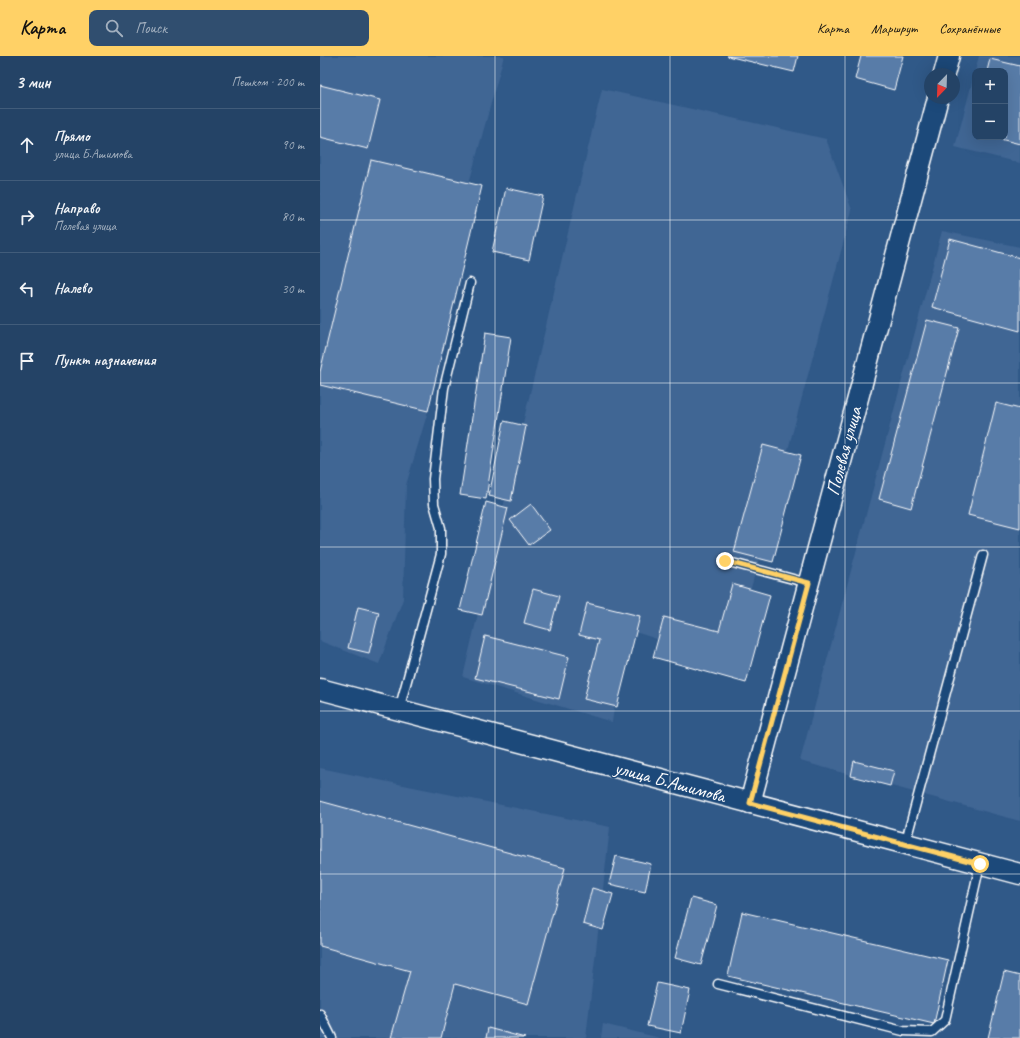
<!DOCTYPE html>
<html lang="ru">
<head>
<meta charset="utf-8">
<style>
	body { margin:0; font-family:Caveat,sans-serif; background:#304e6f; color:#f1f3f6 }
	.controls { position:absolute; right:12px; top:12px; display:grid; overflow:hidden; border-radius:8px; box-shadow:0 4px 16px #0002 }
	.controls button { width:36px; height:36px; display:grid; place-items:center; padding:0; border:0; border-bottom:1px solid #415c7a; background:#244366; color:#f1f3f6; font:20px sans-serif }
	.compass { position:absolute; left:604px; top:12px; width:36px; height:36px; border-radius:50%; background:#244366; box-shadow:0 4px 16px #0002; rotate:203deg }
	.stop { position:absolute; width:12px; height:12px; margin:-9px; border:3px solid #ffd166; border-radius:50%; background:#fff }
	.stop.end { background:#ffd166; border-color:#fff; box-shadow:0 1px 4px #0008 }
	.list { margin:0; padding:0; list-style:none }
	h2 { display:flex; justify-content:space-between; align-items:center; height:52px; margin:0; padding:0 16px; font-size:17px }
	h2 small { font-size:13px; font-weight:400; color:#a3b0bf }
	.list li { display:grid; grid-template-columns:26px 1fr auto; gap:12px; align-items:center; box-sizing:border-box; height:72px; padding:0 16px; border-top:1px solid #415c7a }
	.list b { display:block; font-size:15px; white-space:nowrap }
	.list p { margin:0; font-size:13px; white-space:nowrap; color:#a3b0bf }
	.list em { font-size:13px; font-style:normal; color:#a3b0bf }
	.icon { flex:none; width:22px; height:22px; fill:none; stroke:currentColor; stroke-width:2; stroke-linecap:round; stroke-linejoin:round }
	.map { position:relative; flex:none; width:700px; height:982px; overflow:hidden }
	header { display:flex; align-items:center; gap:24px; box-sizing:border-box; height:56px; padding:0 20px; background:#ffd166; color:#111 }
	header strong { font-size:19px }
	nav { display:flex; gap:22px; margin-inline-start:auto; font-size:14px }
	.search { width:280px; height:36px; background:#304e6f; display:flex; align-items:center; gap:10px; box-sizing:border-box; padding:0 14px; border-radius:8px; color:#a3b0bf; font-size:15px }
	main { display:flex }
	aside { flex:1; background:#244366 }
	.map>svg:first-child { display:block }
</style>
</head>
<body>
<header>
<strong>Карта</strong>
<div class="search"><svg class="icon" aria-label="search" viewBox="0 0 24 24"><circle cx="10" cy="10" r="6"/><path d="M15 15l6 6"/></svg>Поиск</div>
<nav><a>Карта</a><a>Маршрут</a><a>Сохранённые</a></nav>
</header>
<main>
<aside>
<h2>3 мин<small>Пешком · 200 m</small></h2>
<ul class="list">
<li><svg class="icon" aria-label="ahead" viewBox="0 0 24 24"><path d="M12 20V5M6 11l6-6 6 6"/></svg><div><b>Прямо</b><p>улица Б.Ашимова</p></div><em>90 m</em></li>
<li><svg class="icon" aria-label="right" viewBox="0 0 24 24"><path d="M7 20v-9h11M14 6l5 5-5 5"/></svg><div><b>Направо</b><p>Полевая улица</p></div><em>80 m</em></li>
<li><svg class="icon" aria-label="left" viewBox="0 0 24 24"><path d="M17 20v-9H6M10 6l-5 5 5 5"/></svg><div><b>Налево</b></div><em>30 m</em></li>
<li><svg class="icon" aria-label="arrive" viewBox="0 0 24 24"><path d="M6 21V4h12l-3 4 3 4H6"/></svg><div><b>Пункт назначения</b></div></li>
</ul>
</aside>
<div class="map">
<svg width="700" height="982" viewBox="0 0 700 982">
	<rect width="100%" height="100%" fill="#305988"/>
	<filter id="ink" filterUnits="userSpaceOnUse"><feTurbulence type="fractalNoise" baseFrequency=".025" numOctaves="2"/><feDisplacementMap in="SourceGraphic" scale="8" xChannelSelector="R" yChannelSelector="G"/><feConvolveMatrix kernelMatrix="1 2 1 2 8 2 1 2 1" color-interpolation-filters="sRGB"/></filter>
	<g filter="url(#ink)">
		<!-- built -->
		<g fill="#406694" fill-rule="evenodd">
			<path d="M0,0h184l-35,127 13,3 -54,225 -22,74 -3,114 -24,65 -59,-23z"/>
			<path d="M659,0h41v107l-65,-16zM655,15h30v66h-30z"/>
			<path d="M282,33l224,50 26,71 -121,453 -105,-34 -14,93 -149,-45z"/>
			<path d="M622,175l78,16v574l-220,-60z"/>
			<path d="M0,712l290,59 -24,211h-266z"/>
			<path d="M283,968l57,14h-59z"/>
		</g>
		<!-- building -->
		<g fill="#597ba8" stroke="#fff">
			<path d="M407,0h71l-4,16z"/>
			<path d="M541,0h42l-9,34 -39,-11z"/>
			<path d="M670,3l30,7v78l-28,-7h13v-66h-18z"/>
			<path d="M0,29l60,15 -12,49 -48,-12z"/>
			<path d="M51,104l111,26 -54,225 -108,-26v-13z"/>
			<path d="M186,132l37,8 -14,64 -37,-8z"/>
			<path d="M630,183l70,19v73l-88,-24z"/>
			<path d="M607,264l32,8 -48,180 -32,-9z"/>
			<path d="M165,277l26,4 -25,162 -26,-4z"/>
			<path d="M676,347l24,6v119l-52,-13z"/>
			<path d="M184,365l22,5 -15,75 -22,-5z"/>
			<path d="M443,389l38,10 -28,107 -39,-10z"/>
			<path d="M166,446l22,6 -26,107 -22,-5z"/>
			<path d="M211,448l19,26 -21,15 -19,-25z"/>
			<path d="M412,528l38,11 -24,88 -93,-26 11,-40 55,14z"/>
			<path d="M213,533l26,7 -9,34 -26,-7z"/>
			<path d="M267,547l53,13 -23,91 -33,-8 15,-59 -20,-5z"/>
			<path d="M38,551l21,5 -10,41 -21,-5z"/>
			<path d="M165,580l84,21 -10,42 -84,-21z"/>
			<path d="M534,705l40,10 -4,15 -39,-10z"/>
			<path d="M0,745l245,67 -37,136 -73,-20 -14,54h-50l19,-67 -90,-25z"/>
			<path d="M296,800l35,8 -6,28 -36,-8z"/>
			<path d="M272,832l21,6 -10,36 -20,-6z"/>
			<path d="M371,842l26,7 -16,60 -26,-7z"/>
			<path d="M422,856l206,48 -14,64 -206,-48z"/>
			<path d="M684,916l16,4v62h-32z"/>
			<path d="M337,927l33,7 -9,43 -34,-7z"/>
			<path d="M168,972l37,10h-39z"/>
		</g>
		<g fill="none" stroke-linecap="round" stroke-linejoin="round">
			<defs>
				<g id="service">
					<path d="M405,505l83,22"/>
					<path d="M79,654l42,-156v-26l-7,-24 -1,-25 11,-91 26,-105"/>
					<path d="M585,788l78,-289"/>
					<path d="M398,928l185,47 29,1 13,-12 35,-156"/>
					<path d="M0,958l12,24"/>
				</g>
				<g id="tertiary">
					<path d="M624,18l5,-18"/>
					<path d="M0,633l700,185"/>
					<path d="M430,747l188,-705"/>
				</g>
			</defs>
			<!-- service casing -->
			<use href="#service" stroke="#fff" stroke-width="11"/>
			<!-- tertiary casing -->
			<use href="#tertiary" stroke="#fff" stroke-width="23"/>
			<!-- service -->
			<use href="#service" stroke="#1f4a7a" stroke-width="8"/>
			<!-- tertiary -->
			<use href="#tertiary" stroke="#1f4a7a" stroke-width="20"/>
		</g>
	</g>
	<g fill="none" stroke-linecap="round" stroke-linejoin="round" filter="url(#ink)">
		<!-- route -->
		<path stroke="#ffd166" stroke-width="5" d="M405,505l84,22 -59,220 230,61"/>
	</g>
	<!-- grid -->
	<path fill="none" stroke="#fff" stroke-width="1" stroke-opacity="0.55" d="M175,0v982M350,0v982M525,0v982M0,164h700M0,327h700M0,491h700M0,655h700M0,818h700"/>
	<g text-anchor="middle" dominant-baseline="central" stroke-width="3" stroke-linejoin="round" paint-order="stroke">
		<!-- street labels -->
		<g font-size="19" fill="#fff" stroke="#1f4a7a">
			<text transform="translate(524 395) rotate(-75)">Полевая улица</text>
			<text transform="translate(350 726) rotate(15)">улица Б.Ашимова</text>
		</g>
	</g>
</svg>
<div class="controls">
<button>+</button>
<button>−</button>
</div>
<svg class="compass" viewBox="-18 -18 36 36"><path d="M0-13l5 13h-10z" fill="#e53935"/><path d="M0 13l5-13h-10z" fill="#a3b0bf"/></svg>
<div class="stop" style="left:660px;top:808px"></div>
<div class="stop end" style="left:405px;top:505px"></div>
</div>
</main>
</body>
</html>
